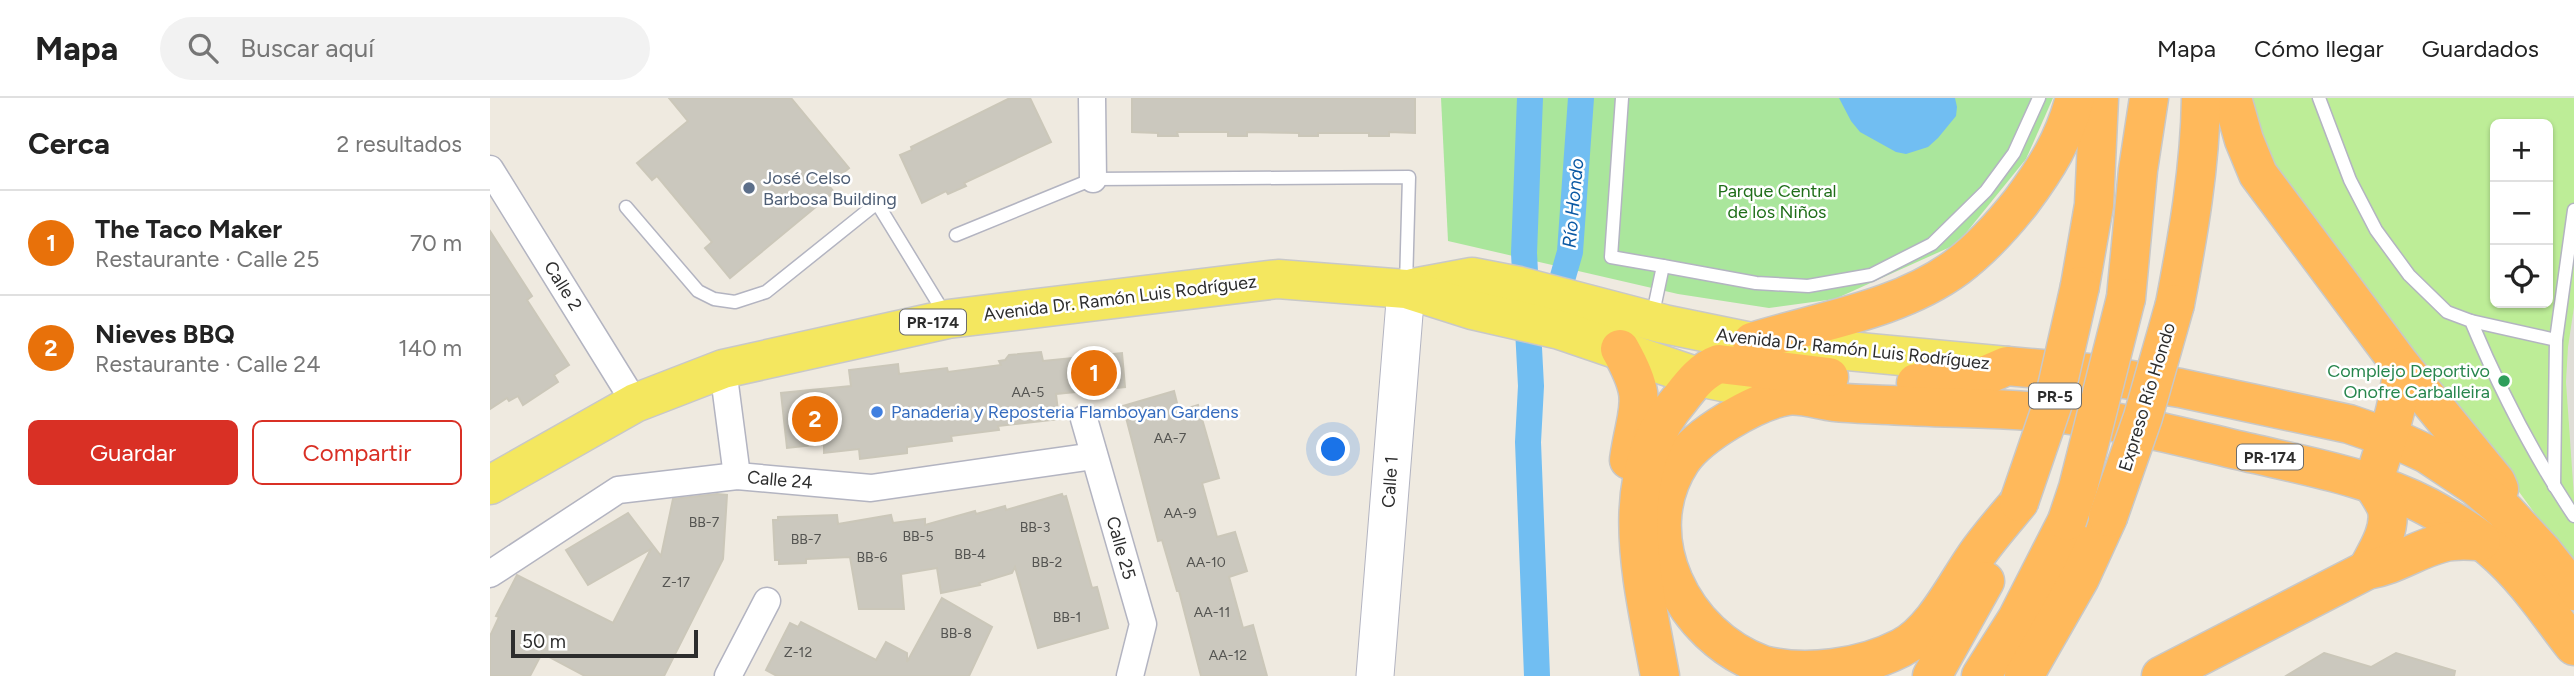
<!DOCTYPE html>
<html lang="es">
<head>
<meta charset="utf-8">
<style>
	body { margin:0; font-family:Figtree,sans-serif; background:#f2f2f2; color:#222 }
	.controls { position:absolute; right:21px; top:21px; display:grid; overflow:hidden; border-radius:10px; box-shadow:0 2px 5px #0004 }
	.controls button { width:63px; height:63px; display:grid; place-items:center; padding:0; border:0; border-bottom:2px solid #e0e0e0; background:#fff; color:#222; font:35px sans-serif }
	.scale { position:absolute; left:21px; bottom:18px; width:187px; box-sizing:border-box; padding-left:7px; border:4px solid #2d2d2d; border-top:0; font-size:19px; line-height:24px; white-space:nowrap; color:#2d2d2d; -webkit-text-stroke:5px #fff; paint-order:stroke }
	.you { position:absolute; left:844px; top:352px; width:24px; height:24px; margin:-18px; border:5px solid #fff; border-radius:50%; background:#1a73e8; box-shadow:0 0 0 10px #1a73e833 }
	.badge { display:grid; place-items:center; width:46px; height:46px; border-radius:50%; background:#d93025; color:#fff; font-size:23px; font-weight:700 }
	.pin { position:absolute; translate:-50% -50%; border:4px solid #fff; box-shadow:0 2px 7px #0006 }
	.list { margin:0; padding:0; list-style:none }
	h2 { display:flex; justify-content:space-between; align-items:center; height:91px; margin:0; padding:0 28px; font-size:30px }
	h2 small { font-size:23px; font-weight:400; color:#767676 }
	.list li { display:grid; grid-template-columns:46px 1fr auto; gap:21px; align-items:center; box-sizing:border-box; height:105px; padding:0 28px; border-top:2px solid #e0e0e0 }
	.list b { display:block; font-size:26px; white-space:nowrap }
	.list p { margin:0; font-size:23px; white-space:nowrap; color:#767676 }
	.list em { font-size:23px; font-style:normal; color:#767676 }
	.actions { display:flex; gap:14px; padding:21px 28px }
	.actions a { flex:1; padding:16px 0; border:2px solid #d93025; border-radius:10px; text-align:center; font-size:24px; color:#d93025 }
	.actions .main { background:#d93025; color:#fff }
	.icon { flex:none; width:38px; height:38px; fill:none; stroke:currentColor; stroke-width:2; stroke-linecap:round; stroke-linejoin:round }
	.map { position:relative; flex:none; width:2084px; height:578px; overflow:hidden }
	header { display:flex; align-items:center; gap:42px; box-sizing:border-box; height:98px; padding:0 35px; background:#fff; border-bottom:2px solid #e0e0e0 }
	header strong { font-size:33px }
	nav { display:flex; gap:38px; margin-inline-start:auto; font-size:24px }
	.search { width:490px; height:63px; background:#f2f2f2; display:flex; align-items:center; gap:18px; box-sizing:border-box; padding:0 24px; border-radius:38px; color:#767676; font-size:26px }
	main { display:flex }
	aside { flex:1; background:#fff }
	.map>svg:first-child { display:block }
</style>
</head>
<body>
<header>
<strong>Mapa</strong>
<div class="search"><svg class="icon" aria-label="search" viewBox="0 0 24 24"><circle cx="10" cy="10" r="6"/><path d="M15 15l6 6"/></svg>Buscar aquí</div>
<nav><a>Mapa</a><a>Cómo llegar</a><a>Guardados</a></nav>
</header>
<main>
<aside>
<h2>Cerca<small>2 resultados</small></h2>
<ul class="list">
<li><span class="badge" style="background:#e8710a">1</span><div><b>The Taco Maker</b><p>Restaurante · Calle 25</p></div><em>70 m</em></li>
<li><span class="badge" style="background:#e8710a">2</span><div><b>Nieves BBQ</b><p>Restaurante · Calle 24</p></div><em>140 m</em></li>
</ul>
<div class="actions"><a class="main">Guardar</a><a>Compartir</a></div>
</aside>
<div class="map">
<svg width="2084" height="578" viewBox="0 0 2084 578">
	<rect width="100%" height="100%" fill="#efeae0"/>
	<!-- green -->
	<path fill="#aae69c" d="M951,0h612l-27,61 -69,85 -122,55 -66,9 -91,-14 -230,-53z"/>
	<!-- pitch -->
	<path fill="#bded97" fill-rule="evenodd" d="M1751,0h333v469l-79,-108 -225,-293zM2005,26h53v179h-53z"/>
	<!-- plaza -->
	<path fill="#dfddd7" d="M2084,209v190l-8,-115 2,-35z"/>
	<!-- water -->
	<path fill="#71bef2" d="M1349,0h116l2,9 -1,9 -18,22 -10,9 -22,7 -10,-2 -36,-20 -9,-11z"/>
	<g fill="none" stroke-linecap="round" stroke-linejoin="round">
		<!-- canal -->
		<g stroke="#71bef2" stroke-width="26">
			<path d="M1040,0l-6,155 7,133 -3,56 9,234"/>
			<path d="M1063,213l17,-59 11,-154"/>
		</g>
	</g>
	<!-- building -->
	<g fill="#cbc8be" stroke="#cbc7b9" stroke-width="2">
		<path d="M179,0h122l58,70 -21,17 6,7 -104,86 -25,-30 7,-6 -55,-66 -5,4 -15,-17 51,-42z"/>
		<path d="M520,0h20l21,44 -87,41 2,3 -18,8 -2,-3 -24,12 -22,-48 12,-5 -1,-3z"/>
		<path d="M642,0h283v35l-26,-1v4h-20v-3h-51v3h-19v-3l-52,-1v4h-19v-4h-51l1,4h-20v-3l-26,-1z"/>
		<path d="M0,133l42,65 -5,4 42,65 -15,10 4,7 -35,23 -5,-9 -9,5 -2,-3 -17,11z"/>
		<path d="M551,254l2,9 79,-8 3,34 -69,7 3,25 -61,7 1,4 -48,6 1,5 -45,6v6l-47,6 -1,-10 -35,4v-9l-37,4 -6,-55 70,-7 -2,-16 49,-6 1,10 48,-6 1,4 53,-7 -2,-4 6,-1 4,-5z"/>
		<path d="M684,293l5,20 19,-6 21,73 -17,5 15,54 18,-5 12,39 -18,6 14,51 10,-3 14,51h-66l-22,-85h-2l-15,-51 -4,1 -35,-135z"/>
		<path d="M227,396l10,1 -4,64 -59,117h-79l-43,-23 -12,23h-40v-40l9,-19 -3,-1 21,-41 96,48 38,-74 -63,36 -22,-35 62,-37 33,43 12,-57z"/>
		<path d="M572,396l1,3 3,-1 26,92 5,-1 11,41 -70,20 -23,-81 -3,6 -33,10 1,2 -39,8 -4,-25 -36,6 3,35h-45l-9,-52 -44,2v4l-27,1v-4h-4l-2,-40h5v-3l59,-2 1,9 53,-9 2,8 32,-4v6l50,-14 1,3 29,-8 1,4z"/>
		<path d="M452,500l50,29 -23,49h-192l-11,-6 24,-47 8,4 3,-5 75,38 10,-18 21,11v9z"/>
		<path d="M1834,555l47,14 25,-14 59,18 -1,5h-168z"/>
	</g>
	<g fill="none" stroke-linecap="round" stroke-linejoin="round">
		<defs>
			<g id="lane">
				<path d="M1132,0l-11,159 52,9 -11,52"/>
				<path d="M1829,0l31,82 26,50 33,45 38,37 24,9c29,69 62,134 103,195"/>
				<path d="M136,109l72,84 16,8 21,3 31,-10 111,-89 69,113"/>
				<path d="M466,137l137,-56 316,-2 -3,108"/>
				<path d="M1173,168l93,17 52,3 63,-11 61,-31 54,-53 28,-38 25,-55"/>
				<path d="M1981,223l85,19"/>
				<path d="M2064,388l2,-146 18,-130"/>
			</g>
			<g id="street">
				<path d="M602,0l1,81"/>
				<path d="M0,71l145,234"/>
				<path d="M233,271l14,107"/>
				<path d="M594,321l59,205 -13,52"/>
				<path d="M0,476l128,-84 119,-14 134,12 223,-32"/>
				<path d="M238,578l39,-75"/>
			</g>
			<path id="secondary" d="M885,578l31,-387"/>
			<g id="primary">
				<path d="M923,190l59,-11 47,9 145,38 88,18 255,24"/>
				<path d="M0,387l145,-82 88,-34 225,-50 330,-40 128,10 66,21 88,20 138,47 90,18"/>
			</g>
			<g id="highway">
				<path d="M1742,0l12,42 14,34 144,193 94,115 3,7"/>
				<path d="M1590,188l14,-81 5,-107"/>
				<path d="M1636,200l12,-128 11,-72"/>
				<path d="M1685,206c13,-68 25,-136 26,-206"/>
				<path d="M1262,244c67,-21 147,-32 205,-75 25,-19 45,-41 64,-65 26,-35 43,-62 54,-104"/>
				<path d="M1130,251c30,53 17,56 9,111"/>
				<path d="M1426,285l54,-1 37,-16 81,7 92,15 169,36 52,18 26,12 48,32 30,25 38,41 31,39"/>
				<path d="M1529,404c-15,18 -31,36 -44,55 -20,29 -42,75 -74,91 -39,20 -95,28 -138,17 -80,-28 -131,-129 -82,-204 17,-26 75,-60 106,-65 14,-2 32,4 47,6 18,2 36,2 55,3 60,4 121,2 181,10 62,8 123,25 185,39 57,13 120,25 173,53 22,12 46,26 65,43 32,27 56,64 81,96"/>
				<path d="M1877,472c9,-17 24,-39 20,-60 -2,-8 -10,-18 -14,-26 11,-39 27,-76 29,-117"/>
				<path d="M1170,578c-16,-91 -48,-199 20,-277 11,-14 22,-29 39,-35l110,13"/>
				<path d="M1442,578l53,-95"/>
				<path d="M1491,578l36,-57 50,-98"/>
				<path d="M1534,578l56,-98 28,-61"/>
				<path d="M1671,578l206,-106c29,-5 48,-20 75,-27 13,-4 26,-2 39,-2"/>
			</g>
		</defs>
		<!-- lane casing -->
		<use href="#lane" stroke="#b3b4c1" stroke-width="15"/>
		<!-- street casing -->
		<use href="#street" stroke="#b3b4c1" stroke-width="29"/>
		<!-- secondary casing -->
		<use href="#secondary" stroke="#b3b4c1" stroke-width="39"/>
		<!-- primary casing -->
		<use href="#primary" stroke="#c8c8c8" stroke-width="41"/>
		<!-- highway casing -->
		<use href="#highway" stroke="#c8c8c8" stroke-width="41"/>
		<!-- lane -->
		<use href="#lane" stroke="#fff" stroke-width="12"/>
		<!-- street -->
		<use href="#street" stroke="#fff" stroke-width="26"/>
		<!-- secondary -->
		<use href="#secondary" stroke="#fff" stroke-width="37"/>
		<!-- primary -->
		<use href="#primary" stroke="#f4e75f" stroke-width="38"/>
		<!-- highway -->
		<use href="#highway" stroke="#ffb95b" stroke-width="38"/>
		<defs>
			<g id="highway-bridge">
				<path d="M1529,404l35,-102 26,-114"/>
				<path d="M1618,419l35,-100 32,-113"/>
				<path d="M1577,423l11,-33 48,-190"/>
			</g>
		</defs>
		<!-- highway-bridge casing -->
		<use href="#highway-bridge" stroke="#c8c8c8" stroke-width="41" stroke-linecap="butt"/>
		<!-- highway-bridge -->
		<use href="#highway-bridge" stroke="#ffb95b" stroke-width="38"/>
	</g>
	<!-- markers -->
	<circle fill="#5c6f8a" stroke="#fff" stroke-width="2.5" cx="259" cy="90" r="7"/>
	<circle fill="#2e9e5b" stroke="#fff" stroke-width="2.5" cx="2014" cy="283" r="7"/>
	<circle fill="#3f7fe0" stroke="#fff" stroke-width="2.5" cx="387" cy="314" r="7"/>
	<g text-anchor="middle" dominant-baseline="central" stroke-width="5" stroke-linejoin="round" paint-order="stroke">
		<!-- number labels -->
		<g font-size="14" fill="#545451">
			<text x="538" y="294">AA-5</text>
			<text x="680" y="340">AA-7</text>
			<text x="690" y="415">AA-9</text>
			<text x="214" y="424">BB-7</text>
			<text x="545" y="429">BB-3</text>
			<text x="428" y="438">BB-5</text>
			<text x="316" y="441">BB-7</text>
			<text x="480" y="456">BB-4</text>
			<text x="382" y="459">BB-6</text>
			<text x="557" y="464">BB-2</text>
			<text x="716" y="464">AA-10</text>
			<text x="186" y="484">Z-17</text>
			<text x="722" y="514">AA-11</text>
			<text x="577" y="519">BB-1</text>
			<text x="466" y="535">BB-8</text>
			<text x="308" y="554">Z-12</text>
			<text x="738" y="557">AA-12</text>
		</g>
		<!-- shield labels -->
		<g fill="#fff" stroke="#6c6c6c" stroke-width="2">
			<rect x="410" y="211.5" width="66" height="25" rx="5"/>
			<rect x="1539" y="285.5" width="52" height="25" rx="5"/>
			<rect x="1747" y="346.5" width="66" height="25" rx="5"/>
		</g>
		<g font-size="16" font-weight="bold" fill="#2d2d2d">
			<text x="443" y="224">PR-174</text>
			<text x="1565" y="298">PR-5</text>
			<text x="1780" y="359">PR-174</text>
		</g>
		<!-- service labels -->
		<g font-size="18" fill="#4e5e75" stroke="#fff" text-anchor="start">
			<text x="273" y="80">José Celso<tspan x="273" dy="21">Barbosa Building</tspan></text>
		</g>
		<!-- park labels -->
		<g font-size="18" fill="#1f6e19" stroke="#fff">
			<text x="1287" y="93">Parque Central<tspan x="1287" dy="21">de los Niños</tspan></text>
		</g>
		<!-- street labels -->
		<g font-size="18" fill="#2d2d2d" stroke="#fff">
			<text transform="translate(73 188) rotate(58)">Calle 2</text>
			<text transform="translate(630 200) rotate(-7)">Avenida Dr. Ramón Luis Rodríguez</text>
			<text transform="translate(1363 251) rotate(6)">Avenida Dr. Ramón Luis Rodríguez</text>
			<text transform="translate(1657 299) rotate(-73)">Expreso Río Hondo</text>
			<text transform="translate(290 382) rotate(5)">Calle 24</text>
			<text transform="translate(900 384) rotate(-86)">Calle 1</text>
			<text transform="translate(631 450) rotate(74)">Calle 25</text>
		</g>
		<!-- leisure labels -->
		<g font-size="18" fill="#27864d" stroke="#fff" text-anchor="end">
			<text x="2000" y="273">Complejo Deportivo<tspan x="2000" dy="21">Onofre Carballeira</tspan></text>
		</g>
		<!-- shop labels -->
		<g font-size="18" fill="#366cbe" stroke="#fff" text-anchor="start">
			<text x="401" y="314">Panaderia y Reposteria Flamboyan Gardens</text>
		</g>
		<!-- water labels -->
		<g font-size="19" font-style="italic" fill="#0a59a4" stroke="#fff">
			<text transform="translate(1083 105) rotate(-85)">Río Hondo</text>
		</g>
	</g>
</svg>
<div class="controls">
<button>+</button>
<button>−</button>
<button><svg class="icon" aria-label="locate" viewBox="0 0 24 24"><circle cx="12" cy="12" r="6"/><path d="M12 2v4M12 18v4M2 12h4M18 12h4"/></svg></button>
</div>
<div class="scale">50 m</div>
<div class="you"></div>
<div class="pin badge" style="left:604px;top:275px;background:#e8710a">1</div>
<div class="pin badge" style="left:325px;top:321px;background:#e8710a">2</div>
</div>
</main>
</body>
</html>
